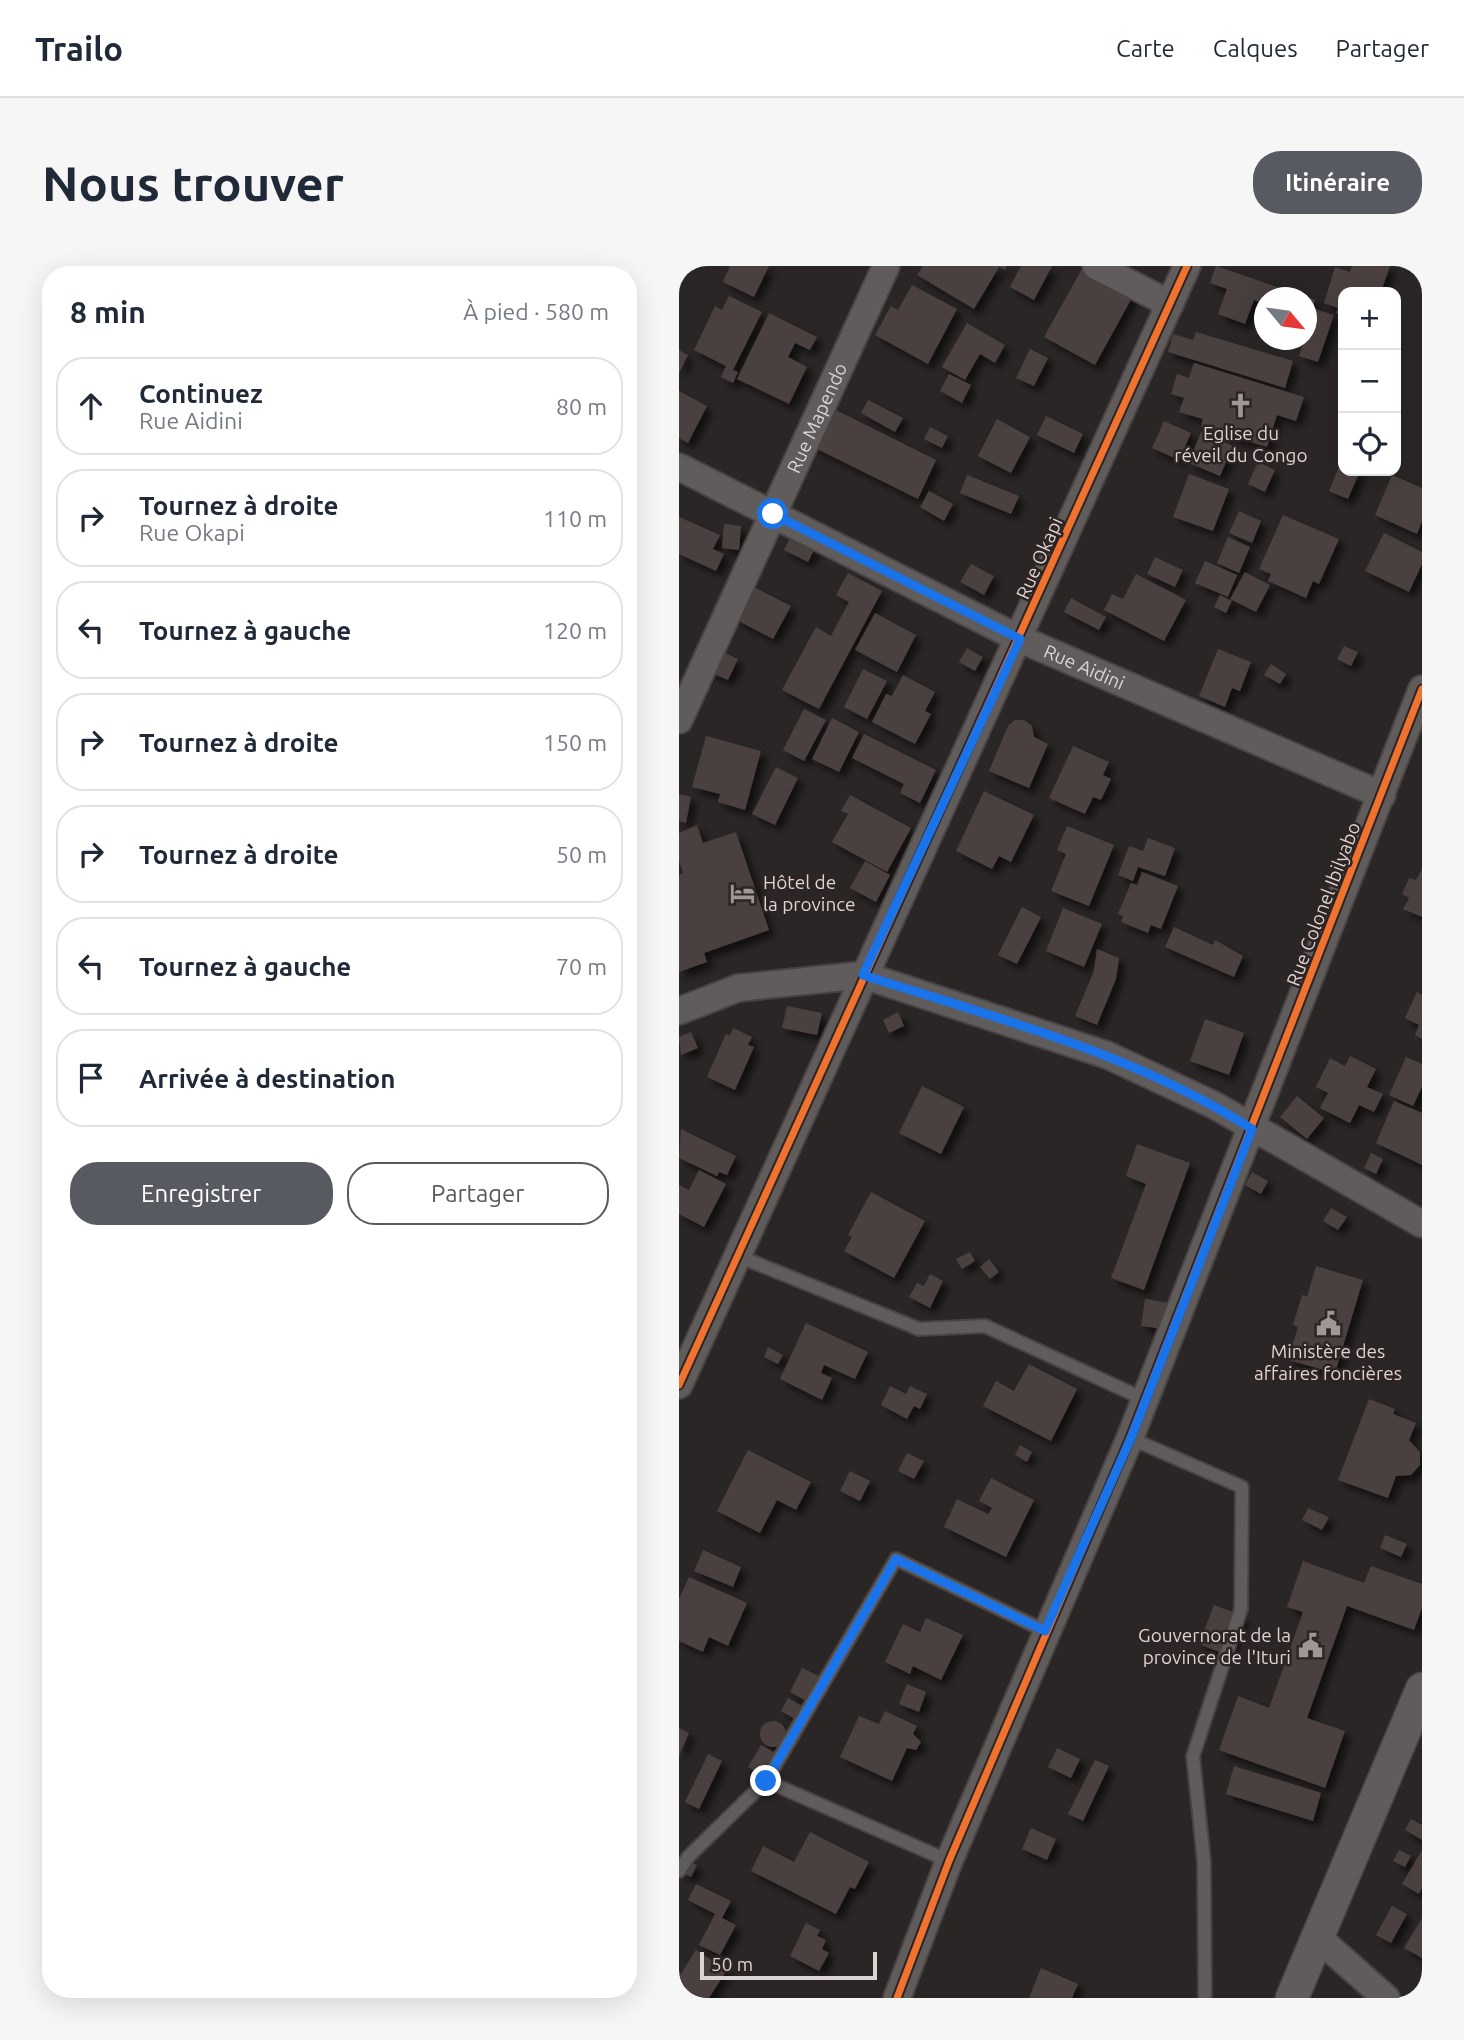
<!DOCTYPE html>
<html lang="fr">
<head>
<meta charset="utf-8">
<style>
	body { margin:0; font-family:Ubuntu,sans-serif; background:#f6f6f7; color:#1f2937 }
	.controls { position:absolute; right:21px; top:21px; display:grid; overflow:hidden; border-radius:14px; box-shadow:0 7px 28px #0002 }
	.controls button { width:63px; height:63px; display:grid; place-items:center; padding:0; border:0; border-bottom:2px solid #e0e1e3; background:#fff; color:#1f2937; font:35px sans-serif }
	.compass { position:absolute; left:575px; top:21px; width:63px; height:63px; border-radius:50%; background:#fff; box-shadow:0 7px 28px #0002; rotate:119deg }
	.scale { position:absolute; left:21px; bottom:18px; width:177px; box-sizing:border-box; padding-left:7px; border:4px solid #dbd4d3; border-top:0; font-size:19px; line-height:24px; white-space:nowrap; color:#dbd4d3; -webkit-text-stroke:5px #2e2423; paint-order:stroke }
	.stop { position:absolute; width:21px; height:21px; margin:-16px; border:5px solid #1a73e8; border-radius:50%; background:#fff }
	.stop.end { background:#1a73e8; border-color:#fff; box-shadow:0 2px 7px #0008 }
	.list { margin:0; padding:0; list-style:none }
	h2 { display:flex; justify-content:space-between; align-items:center; height:91px; margin:0; padding:0 28px; font-size:30px }
	h2 small { font-size:23px; font-weight:400; color:#747a83 }
	.list li { display:grid; grid-template-columns:46px 1fr auto; gap:21px; align-items:center; box-sizing:border-box; height:98px; margin:0 14px 14px; padding:0 14px; border:2px solid #e0e1e3; border-radius:28px }
	.list b { display:block; font-size:26px; white-space:nowrap }
	.list p { margin:0; font-size:23px; white-space:nowrap; color:#747a83 }
	.list em { font-size:23px; font-style:normal; color:#747a83 }
	.actions { display:flex; gap:14px; padding:21px 28px }
	.actions a { flex:1; padding:16px 0; border:2px solid #585a62; border-radius:28px; text-align:center; font-size:24px; color:#585a62 }
	.actions .main { background:#585a62; color:#fff }
	.icon { flex:none; width:38px; height:38px; fill:none; stroke:currentColor; stroke-width:2; stroke-linecap:round; stroke-linejoin:round }
	.map { position:relative; flex:none; width:743px; height:1732px; overflow:hidden; border-radius:28px }
	header { display:flex; align-items:center; gap:42px; box-sizing:border-box; height:98px; padding:0 35px; background:#fff; border-bottom:2px solid #e0e1e3 }
	header strong { font-size:33px }
	nav { display:flex; gap:38px; margin-inline-start:auto; font-size:24px }
	.intro { display:flex; align-items:center; justify-content:space-between; box-sizing:border-box; height:168px; padding:0 42px }
	h1 { margin:0; font-size:49px }
	.button { padding:18px 32px; border-radius:28px; background:#585a62; color:#fff; font-size:24px; font-weight:700 }
	main { display:flex; gap:42px; padding:0 42px }
	aside { flex:1; background:#fff; border-radius:28px; box-shadow:0 7px 28px #0002 }
	.map>svg:first-child { display:block }
</style>
</head>
<body>
<header>
<strong>Trailo</strong>
<nav><a>Carte</a><a>Calques</a><a>Partager</a></nav>
</header>
<div class="intro"><h1>Nous trouver</h1><a class="button">Itinéraire</a></div>
<main>
<aside>
<h2>8 min<small>À pied · 580 m</small></h2>
<ul class="list">
<li><svg class="icon" aria-label="ahead" viewBox="0 0 24 24"><path d="M12 20V5M6 11l6-6 6 6"/></svg><div><b>Continuez</b><p>Rue Aidini</p></div><em>80 m</em></li>
<li><svg class="icon" aria-label="right" viewBox="0 0 24 24"><path d="M7 20v-9h11M14 6l5 5-5 5"/></svg><div><b>Tournez à droite</b><p>Rue Okapi</p></div><em>110 m</em></li>
<li><svg class="icon" aria-label="left" viewBox="0 0 24 24"><path d="M17 20v-9H6M10 6l-5 5 5 5"/></svg><div><b>Tournez à gauche</b></div><em>120 m</em></li>
<li><svg class="icon" aria-label="right" viewBox="0 0 24 24"><path d="M7 20v-9h11M14 6l5 5-5 5"/></svg><div><b>Tournez à droite</b></div><em>150 m</em></li>
<li><svg class="icon" aria-label="right" viewBox="0 0 24 24"><path d="M7 20v-9h11M14 6l5 5-5 5"/></svg><div><b>Tournez à droite</b></div><em>50 m</em></li>
<li><svg class="icon" aria-label="left" viewBox="0 0 24 24"><path d="M17 20v-9H6M10 6l-5 5 5 5"/></svg><div><b>Tournez à gauche</b></div><em>70 m</em></li>
<li><svg class="icon" aria-label="arrive" viewBox="0 0 24 24"><path d="M6 21V4h12l-3 4 3 4H6"/></svg><div><b>Arrivée à destination</b></div></li>
</ul>
<div class="actions"><a class="main">Enregistrer</a><a>Partager</a></div>
</aside>
<div class="map">
<svg width="743" height="1732" viewBox="0 0 743 1732">
	<defs>
		<filter id="shadow"><feDropShadow dx="6" dy="6" stdDeviation="3.5" flood-color="#0009"/></filter>
	</defs>
	<rect width="100%" height="100%" fill="#2b2626"/>
	<!-- building -->
	<g fill="#4b403f" filter="url(#shadow)">
		<path d="M51,0h39l-15,31 -31,-15z"/>
		<path d="M244,0h84l-2,4 -6,-3 -25,42 -57,-34z"/>
		<path d="M342,0h31l-18,34 -24,-13z"/>
		<path d="M537,0l99,34 -8,22v-24h-42v6l-11,-4 -9,24 -27,-10 9,-25 -17,-6z"/>
		<path d="M673,0h38l-9,26h-38v23l-7,-2 2,-5 -14,-5 11,-36 15,5z"/>
		<path d="M403,3l51,27 -38,69 -51,-28z"/>
		<path d="M233,19l45,24 -29,55 -53,-29 16,-29 7,4z"/>
		<path d="M50,30l33,16 -29,58 5,2 -5,11 -12,-6 5,-11 -32,-16 21,-44 7,4z"/>
		<path d="M636,43l19,6 -16,47 -19,-6z"/>
		<path d="M90,47l48,24 -7,13 -15,-7 -7,14 19,10 -18,37 -52,-25z"/>
		<path d="M288,57l38,22 -10,18 -15,-9 -15,26 -23,-13z"/>
		<path d="M517,66l97,29 -8,27 -117,-36 5,-18 20,6z"/>
		<path d="M351,83l18,9 -14,28 -18,-8z"/>
		<path d="M0,84l9,5 -9,18z"/>
		<path d="M515,97l110,34 -8,24 -19,-6 -10,32 -66,-20 2,-8 -24,-7 5,-14 -13,-4 6,-20 12,4z"/>
		<path d="M270,108l22,11 -9,18 -22,-12z"/>
		<path d="M0,125l28,15 -19,37 -9,-5z"/>
		<path d="M189,134l35,18 -8,14 -34,-19z"/>
		<path d="M147,139l110,55 -18,39 -111,-55z"/>
		<path d="M367,150l37,18 -9,19 -37,-18z"/>
		<path d="M318,153l33,18 -19,36 -33,-17z"/>
		<path d="M485,155l27,12 -12,27 -27,-12z"/>
		<path d="M251,161l18,9 -6,12 -18,-9z"/>
		<path d="M522,166l32,14 -13,30 -31,-13z"/>
		<path d="M664,191v14h17l-12,28 -19,-8z"/>
		<path d="M579,196l17,8 -10,22 -17,-8z"/>
		<path d="M510,208l40,15 -16,42 -40,-14z"/>
		<path d="M288,209l52,21 -8,18 -51,-21z"/>
		<path d="M713,209l30,13v33l-5,13 -42,-19z"/>
		<path d="M250,225l24,13 -9,17 -24,-14z"/>
		<path d="M560,245l22,10 -9,22 -23,-10z"/>
		<path d="M604,249l56,24 -20,45 -6,-3 -7,17 -38,-17 3,-7 -12,-5z"/>
		<path d="M0,251l41,18 -7,14 11,5 -8,17 -37,-17z"/>
		<path d="M45,258l17,2 -2,24 -17,-2z"/>
		<path d="M705,267l38,19v12l-13,28 -44,-21z"/>
		<path d="M112,270l24,12 -7,14 -24,-12z"/>
		<path d="M549,271l22,10 -11,26 -22,-10z"/>
		<path d="M476,291l28,13 -8,17 -28,-13z"/>
		<path d="M526,295l32,14 -9,22 -33,-14z"/>
		<path d="M292,298l23,12 -10,19 -24,-13z"/>
		<path d="M566,306l25,13 -14,27 -26,-13z"/>
		<path d="M169,307l34,18 -63,118 -37,-19 34,-63 15,9 18,-34 -13,-7z"/>
		<path d="M457,308l50,26 -22,41 -60,-31 8,-16 11,5z"/>
		<path d="M65,316l47,24 -18,33 -38,-20z"/>
		<path d="M541,329l12,6 -6,12 -12,-6z"/>
		<path d="M392,332l35,19 -7,13 -35,-18z"/>
		<path d="M196,347l41,22 -19,37 -42,-22z"/>
		<path d="M665,380l14,6 -7,14 -14,-7z"/>
		<path d="M288,382l16,9 -8,14 -16,-9z"/>
		<path d="M37,383l22,10 -10,21 -22,-9z"/>
		<path d="M539,383l33,13 -11,29 -8,-3 -7,19 -26,-11z"/>
		<path d="M592,398l15,10 -6,10 -16,-9z"/>
		<path d="M184,403l24,12 -20,38 -23,-12z"/>
		<path d="M224,409l32,17 -10,19 6,3 -16,30 -43,-22 14,-28 6,2z"/>
		<path d="M125,443l22,11 -22,41 -21,-11z"/>
		<path d="M153,452l27,14 -20,40 -27,-13z"/>
		<path d="M336,454h9l8,6 2,11 14,7 -19,44 -40,-17 19,-45z"/>
		<path d="M185,468l72,36 -16,33 -20,-10 4,-9 -52,-26z"/>
		<path d="M27,470l55,15 -16,59 -27,-8 2,-8 -28,-7z"/>
		<path d="M394,480l36,16 -6,13 8,4 -10,21 -8,-3 -8,17 -36,-16z"/>
		<path d="M97,501l22,11 -23,47 -23,-11z"/>
		<path d="M305,525l50,24 -23,47 -12,-6 -7,13 -36,-18z"/>
		<path d="M0,528l12,3 -5,26 -7,-2z"/>
		<path d="M171,529l61,33 -24,44 -55,-30 16,-28 -7,-3z"/>
		<path d="M18,559l6,18 33,-11 33,98 -65,23 3,9 -28,10v-97l4,-2 -4,-12v-28z"/>
		<path d="M388,560l47,19 -25,61 -38,-15 15,-37 -9,-4z"/>
		<path d="M469,572l27,10 -10,28 -27,-9 -5,14 -15,-6 11,-29 14,5z"/>
		<path d="M186,595l25,14 -14,27 -26,-14z"/>
		<path d="M743,603v48l-19,-8 6,-11 -7,-4 7,-16 7,2z"/>
		<path d="M463,606l36,14 -17,43 -10,-4 -3,8 -27,-11 2,-6 -5,-2 13,-31 6,2z"/>
		<path d="M343,641l19,10 -24,47 -19,-9z"/>
		<path d="M384,642l39,16 -18,43 -38,-16z"/>
		<path d="M495,661l39,18 2,-5 28,16 -9,21 -69,-30z"/>
		<path d="M418,683l22,9 -3,21 -19,46 -22,-9 19,-45z"/>
		<path d="M738,726l5,3v44l-7,-4 4,-10 -14,-7z"/>
		<path d="M108,740l35,7 -5,22 -35,-7z"/>
		<path d="M219,746l6,14 -15,7 -6,-13z"/>
		<path d="M526,753l39,14 -15,42 -39,-14z"/>
		<path d="M54,762l19,9 -4,8 6,2 -19,43 -28,-13 19,-43 4,2z"/>
		<path d="M12,766l7,16 -17,7 -2,-18z"/>
		<path d="M671,790l26,13 -9,18 16,7 -9,18 -15,-7 -9,18 -30,-15 8,-15 -12,-6 14,-29 15,8z"/>
		<path d="M727,791l16,7v23l-9,19 -24,-11z"/>
		<path d="M243,820l42,21 -23,47 -42,-21z"/>
		<path d="M618,830l27,22 -17,21 -27,-22z"/>
		<path d="M715,835l28,12v52l-46,-22z"/>
		<path d="M2,863l55,27 -9,19 -8,-3 -2,4 -38,-18z"/>
		<path d="M458,878l53,19 -46,127 -33,-12 35,-94 -20,-8z"/>
		<path d="M692,887l12,6 -7,15 -12,-6z"/>
		<path d="M20,904l27,14 -22,43 -25,-13v-29l10,5z"/>
		<path d="M573,906l16,9 -7,13 -16,-9z"/>
		<path d="M192,926l54,29 -31,57 -50,-27 8,-14 -4,-2z"/>
		<path d="M652,942l16,9 -9,13 -15,-9z"/>
		<path d="M291,986l5,9 -13,8 -6,-10z"/>
		<path d="M310,993l10,13 -9,7 -10,-12z"/>
		<path d="M637,1000l47,14 -28,93 -47,-13 10,-33 -5,-2 9,-30 5,2z"/>
		<path d="M251,1008l13,7 -13,27 -21,-11 8,-14 7,3z"/>
		<path d="M466,1033l25,4 -5,26 -24,-3z"/>
		<path d="M127,1057l62,29 -13,27 -31,-14 -3,8 11,5 -10,22 -42,-21z"/>
		<path d="M89,1081l15,8 -5,9 -14,-7z"/>
		<path d="M350,1098l48,25 -26,52 -68,-35 13,-25 18,10z"/>
		<path d="M211,1120l16,8 4,-8 17,8 -7,15 -6,-3 -7,13 -26,-14z"/>
		<path d="M690,1133l26,10 -2,5 23,9 -7,17 11,12v13l-9,10 -15,1 -8,22 -50,-18z"/>
		<path d="M341,1179l12,7 -5,10 -12,-7z"/>
		<path d="M69,1184l63,32 -15,28 -19,-10 -17,33 -43,-22z"/>
		<path d="M228,1187l17,8 -10,18 -16,-8z"/>
		<path d="M171,1205l20,10 -10,20 -20,-10z"/>
		<path d="M312,1212l43,22 -28,57 -62,-30 13,-28 31,15 4,-6 -13,-7z"/>
		<path d="M629,1242l21,9 -7,13 -20,-10z"/>
		<path d="M706,1269l22,9 -6,13 -21,-9z"/>
		<path d="M24,1284l38,17 -8,20 -39,-16z"/>
		<path d="M624,1295l61,22 7,-17 51,18v24l-8,22 -67,-24 -40,112 38,13 -20,57 -106,-38 19,-54 31,12 34,-96 -16,-5z"/>
		<path d="M10,1311l58,26 -19,43 -19,-9 -6,15 -24,-11v-42z"/>
		<path d="M535,1339l29,11 -16,39 -28,-11z"/>
		<path d="M247,1352l37,17 -22,45 -28,-14 -3,8 -25,-12 18,-38 17,8z"/>
		<path d="M123,1402l19,9 -13,25 -18,-10z"/>
		<path d="M228,1418l19,8 -7,20 -20,-8z"/>
		<path d="M109,1432l14,8 -7,13 -14,-8z"/>
		<path d="M206,1445l32,15 -4,8 8,8 -5,8 -9,-2 -15,33 -52,-24 19,-41 20,8z"/>
		<circle cx="94" cy="1468" r="13"/>
		<path d="M0,1462l10,5 -10,23z"/>
		<path d="M82,1479l16,9 -12,23 -17,-10z"/>
		<path d="M378,1482l23,11 -9,19 -23,-11z"/>
		<path d="M29,1488l14,7 -23,48 -14,-7z"/>
		<path d="M416,1494l14,6 -26,55 -15,-7z"/>
		<path d="M555,1500l87,27 -8,28 -87,-27z"/>
		<path d="M732,1553l11,6v15l-17,-10z"/>
		<path d="M352,1562l25,11 -9,21 -25,-11z"/>
		<path d="M131,1566l59,30 -14,27 -5,-2 -14,27 -85,-43 12,-25 31,16z"/>
		<path d="M720,1584l12,6 -6,11 -12,-6z"/>
		<path d="M743,1584v38l-3,6 -17,-10z"/>
		<path d="M7,1594l11,5 -6,12 -11,-5z"/>
		<path d="M17,1618l35,17 -9,17 14,7 -16,30 -21,-10 16,-31 -27,-14z"/>
		<path d="M713,1640l15,8 -16,29 -15,-8z"/>
		<path d="M743,1652v40l-18,-10z"/>
		<path d="M127,1657l14,7 -3,6 9,4 -4,9 7,4 -10,18 -29,-15z"/>
		<path d="M17,1684l31,20 -18,28h-17l-13,-9v-12z"/>
		<path d="M362,1702l37,16 -6,14h-43z"/>
	</g>
	<g fill="none" stroke-linecap="round" stroke-linejoin="round">
		<defs>
			<g id="service">
				<path d="M59,990l181,73 66,-3 161,74"/>
				<path d="M451,1172l112,49 -1,122 -48,147 11,106 1,136"/>
				<path d="M87,1515l130,-222 149,72"/>
				<path d="M0,1605l9,-14 78,-76 183,80"/>
			</g>
			<g id="minor">
				<path d="M417,0l74,38"/>
				<path id="s1" d="M0,201l341,172 362,156"/>
				<path id="s2" d="M0,454l207,-454"/>
				<path d="M0,745l59,-23 125,-13 244,80 107,50 208,119"/>
				<path d="M0,1119l508,-1119"/>
				<path d="M637,1670l70,62"/>
				<path d="M218,1732l52,-137 181,-423 292,-749"/>
			</g>
			<path id="tertiary" d="M613,1732l130,-309"/>
		</defs>
		<!-- service casing -->
		<use href="#service" stroke="#484342" stroke-width="16"/>
		<!-- minor casing -->
		<use href="#minor" stroke="#484342" stroke-width="30"/>
		<!-- tertiary casing -->
		<use href="#tertiary" stroke="#484342" stroke-width="35"/>
		<!-- service -->
		<use href="#service" stroke="#615c5c" stroke-width="12"/>
		<!-- minor -->
		<use href="#minor" stroke="#615c5c" stroke-width="26"/>
		<!-- tertiary -->
		<use href="#tertiary" stroke="#615c5c" stroke-width="32"/>
		<defs>
			<g id="cycleway">
				<path d="M0,1119l508,-1119"/>
				<path d="M218,1732l52,-137 181,-423 292,-749"/>
			</g>
		</defs>
		<!-- cycleway casing -->
		<use href="#cycleway" stroke="#2e2423" stroke-width="11"/>
		<!-- cycleway -->
		<use href="#cycleway" stroke="#ef722f" stroke-width="7"/>
	</g>
	<g fill="none" stroke-linecap="round" stroke-linejoin="round">
		<!-- route -->
		<path stroke="#1a73e8" stroke-width="9" d="M87,1515l130,-222 149,72 86,-193 121,-309c-119,-76 -256,-111 -389,-154l157,-336 -247,-125"/>
	</g>
	<!-- icons -->
	<defs>
		<symbol id="church-bare" viewBox="-9 -9 18 18"><path d="M-1.2-6h2.4v3.5h3.3v2.4h-3.3V6h-2.4V-.1h-3.3v-2.4h3.3Z" fill="#9d9796" stroke="#2e2423" stroke-width="2.5" paint-order="stroke"/></symbol>
		<symbol id="hotel-bare" viewBox="-9 -9 18 18"><path d="M-6-4.5h1.5V1H6V5H4.5V3h-9V5H-6ZM-4 0a1.8 1.8 0 1 1 3.6 0ZM.5 0V-2.5h3Q6-2.5 6 0Z" fill="#9d9796" stroke="#2e2423" stroke-width="2.5" paint-order="stroke"/></symbol>
		<symbol id="civic-bare" viewBox="-9 -9 18 18"><path d="M-.6-6.5H3V-4.5H.6V-3L4-1V1h2V6H-6V1h2V-1L-.6-3ZM-1.2 2.5V6h2.4V2.5Z" fill="#9d9796" stroke="#2e2423" stroke-width="2.5" paint-order="stroke"/></symbol>
	</defs>
	<g fill-rule="evenodd">
		<use href="#church-bare" x="544" y="122" width="35" height="35"/>
		<use href="#hotel-bare" x="46" y="610" width="35" height="35"/>
		<use href="#civic-bare" x="632" y="1040" width="35" height="35"/>
		<use href="#civic-bare" x="614" y="1362" width="35" height="35"/>
	</g>
	<g text-anchor="middle" dominant-baseline="central" stroke-width="5" stroke-linejoin="round" paint-order="stroke">
		<!-- street labels -->
		<g font-size="19" fill="#dbd4d3" stroke="#2e2423">
			<text stroke="none"><textPath href="#s2" startOffset="332">Rue Mapendo</textPath></text>
			<text transform="translate(360 292) rotate(-66)">Rue Okapi</text>
			<text stroke="none"><textPath href="#s1" startOffset="452">Rue Aidini</textPath></text>
			<text transform="translate(644 638) rotate(-69)">Rue Colonel Ibilyabo</text>
		</g>
		<!-- poi labels -->
		<g font-size="19" fill="#dbd4d3" stroke="#2e2423">
			<text x="562" y="167">Eglise du<tspan x="562" dy="22">réveil du Congo</tspan></text>
			<text x="84" y="616" text-anchor="start">Hôtel de<tspan x="84" dy="22">la province</tspan></text>
			<text x="649" y="1085">Ministère des<tspan x="649" dy="22">affaires foncières</tspan></text>
			<text x="612" y="1369" text-anchor="end">Gouvernorat de la<tspan x="612" dy="22">province de l'Ituri</tspan></text>
		</g>
	</g>
</svg>
<div class="controls">
<button>+</button>
<button>−</button>
<button><svg class="icon" aria-label="locate" viewBox="0 0 24 24"><circle cx="12" cy="12" r="6"/><path d="M12 2v4M12 18v4M2 12h4M18 12h4"/></svg></button>
</div>
<svg class="compass" viewBox="-18 -18 36 36"><path d="M0-13l5 13h-10z" fill="#e53935"/><path d="M0 13l5-13h-10z" fill="#747a83"/></svg>
<div class="scale">50 m</div>
<div class="stop" style="left:94px;top:248px"></div>
<div class="stop end" style="left:87px;top:1515px"></div>
</div>
</main>
</body>
</html>
